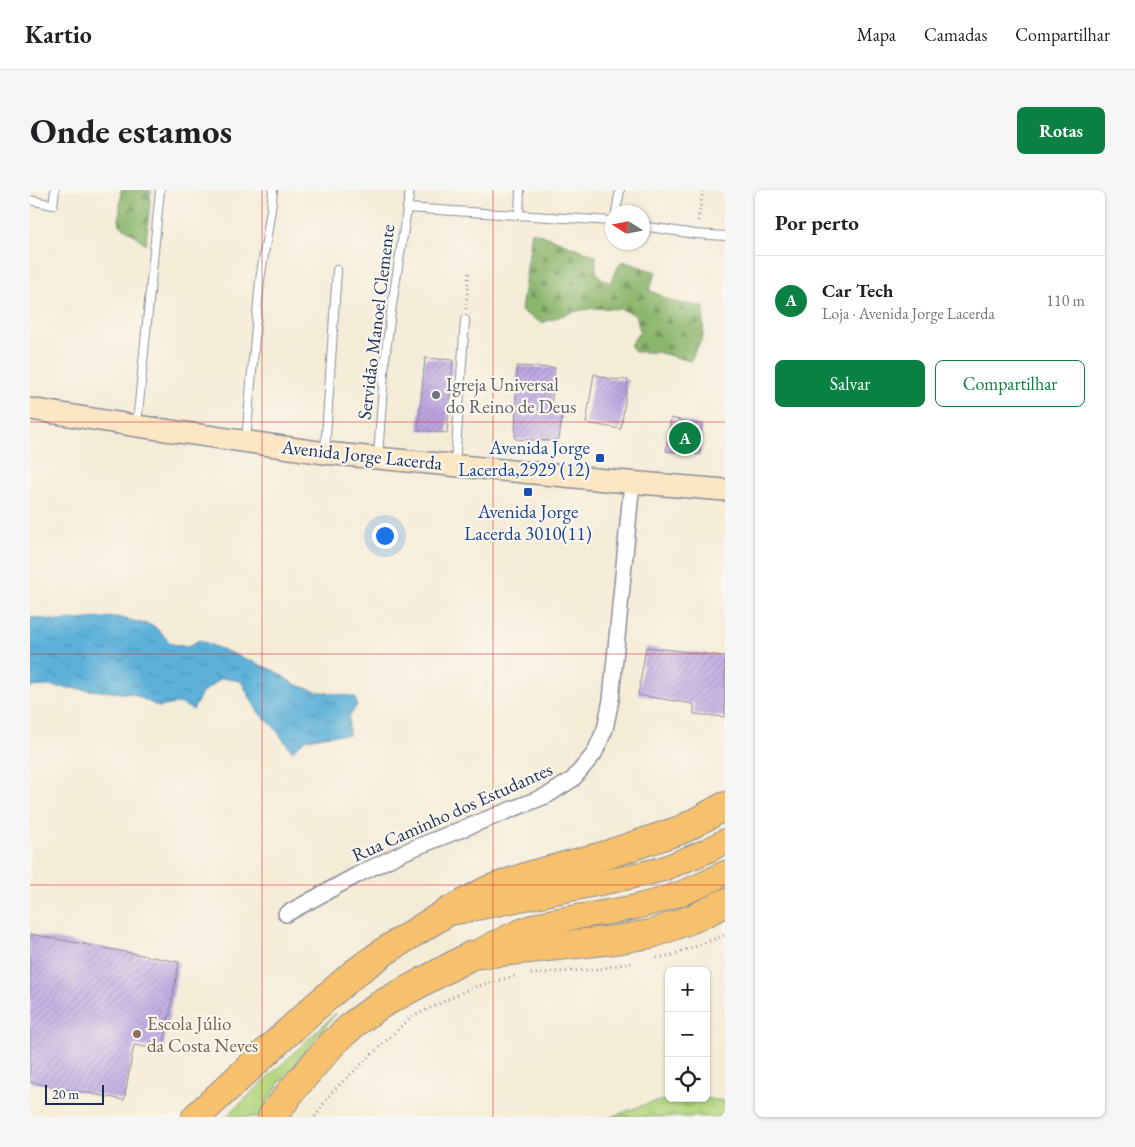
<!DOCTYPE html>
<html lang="pt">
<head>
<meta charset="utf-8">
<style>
	body { margin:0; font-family:"EB Garamond",serif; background:#f6f6f6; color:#202124 }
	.controls { position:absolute; right:15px; bottom:15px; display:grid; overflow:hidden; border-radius:8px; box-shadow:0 1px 4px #0004 }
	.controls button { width:45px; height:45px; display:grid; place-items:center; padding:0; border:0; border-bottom:1px solid #e0e0e0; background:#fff; color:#202124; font:25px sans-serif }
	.compass { position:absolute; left:575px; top:15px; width:45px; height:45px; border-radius:50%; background:#fff; box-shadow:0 1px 4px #0004; rotate:281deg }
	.scale { position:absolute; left:15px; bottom:12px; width:59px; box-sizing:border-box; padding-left:5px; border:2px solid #1b2f5e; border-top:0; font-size:14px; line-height:18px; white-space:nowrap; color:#1b2f5e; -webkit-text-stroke:4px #fbf7ec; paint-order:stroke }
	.you { position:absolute; left:354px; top:345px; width:18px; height:18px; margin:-12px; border:4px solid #fff; border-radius:50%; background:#1a73e8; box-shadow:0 0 0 8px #1a73e833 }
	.badge { display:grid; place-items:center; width:32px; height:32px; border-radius:50%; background:#0b8043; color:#fff; font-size:16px; font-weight:700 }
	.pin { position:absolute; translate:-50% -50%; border:2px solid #fff; box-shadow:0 1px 5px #0006 }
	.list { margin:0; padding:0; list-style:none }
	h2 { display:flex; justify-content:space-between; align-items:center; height:65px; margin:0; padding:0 20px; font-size:21px }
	h2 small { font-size:16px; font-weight:400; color:#757577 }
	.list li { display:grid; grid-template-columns:32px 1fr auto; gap:15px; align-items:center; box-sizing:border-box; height:90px; padding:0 20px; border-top:1px solid #e0e0e0 }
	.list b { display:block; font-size:19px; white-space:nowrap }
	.list p { margin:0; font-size:16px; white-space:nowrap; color:#757577 }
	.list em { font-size:16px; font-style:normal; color:#757577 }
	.actions { display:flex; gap:10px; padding:15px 20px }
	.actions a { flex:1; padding:11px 0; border:1px solid #0b8043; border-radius:8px; text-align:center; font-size:18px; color:#0b8043 }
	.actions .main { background:#0b8043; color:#fff }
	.icon { flex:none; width:28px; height:28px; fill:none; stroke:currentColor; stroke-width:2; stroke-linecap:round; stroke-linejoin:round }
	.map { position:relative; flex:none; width:695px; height:927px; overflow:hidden; border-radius:8px }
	header { display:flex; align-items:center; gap:30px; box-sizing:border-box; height:70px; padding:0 25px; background:#fff; border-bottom:1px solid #e0e0e0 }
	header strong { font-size:24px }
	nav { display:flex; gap:28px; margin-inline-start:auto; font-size:18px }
	.intro { display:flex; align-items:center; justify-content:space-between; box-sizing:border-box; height:120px; padding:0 30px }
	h1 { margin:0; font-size:35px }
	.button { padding:12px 22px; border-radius:8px; background:#0b8043; color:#fff; font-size:18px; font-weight:700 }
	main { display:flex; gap:30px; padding:0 30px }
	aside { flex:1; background:#fff; border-radius:8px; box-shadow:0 1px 4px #0004 }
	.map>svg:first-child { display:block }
</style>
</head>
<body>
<header>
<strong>Kartio</strong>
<nav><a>Mapa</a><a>Camadas</a><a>Compartilhar</a></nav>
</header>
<div class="intro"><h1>Onde estamos</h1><a class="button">Rotas</a></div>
<main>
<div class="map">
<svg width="695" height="927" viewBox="0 0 695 927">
	<defs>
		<pattern id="forest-firs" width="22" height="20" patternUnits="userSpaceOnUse" patternTransform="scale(1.25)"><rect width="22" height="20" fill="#8cb66d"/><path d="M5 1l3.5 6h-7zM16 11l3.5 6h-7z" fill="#72945d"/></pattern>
		<pattern id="wetland-marsh" width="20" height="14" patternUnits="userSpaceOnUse" patternTransform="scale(1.25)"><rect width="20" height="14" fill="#b1d57e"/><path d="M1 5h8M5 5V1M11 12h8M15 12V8" fill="none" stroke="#98b76f"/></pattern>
		<pattern id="water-ripples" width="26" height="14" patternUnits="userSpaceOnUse" patternTransform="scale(1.25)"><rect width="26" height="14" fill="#5db1d9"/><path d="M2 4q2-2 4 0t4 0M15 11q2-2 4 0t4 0" fill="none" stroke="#4c90b3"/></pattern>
		<pattern id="building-hatch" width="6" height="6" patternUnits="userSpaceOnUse" patternTransform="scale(1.25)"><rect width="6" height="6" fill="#bea6e3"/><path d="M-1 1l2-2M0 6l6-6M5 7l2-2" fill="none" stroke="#9a88bb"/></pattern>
	</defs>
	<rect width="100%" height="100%" fill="#fbf7ec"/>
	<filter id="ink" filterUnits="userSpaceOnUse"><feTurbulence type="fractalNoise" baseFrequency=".02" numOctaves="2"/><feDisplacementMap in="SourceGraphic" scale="10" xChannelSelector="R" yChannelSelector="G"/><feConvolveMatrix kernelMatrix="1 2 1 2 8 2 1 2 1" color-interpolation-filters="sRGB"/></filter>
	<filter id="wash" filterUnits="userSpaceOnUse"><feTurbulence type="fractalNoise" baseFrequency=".0096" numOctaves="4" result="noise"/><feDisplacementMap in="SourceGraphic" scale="20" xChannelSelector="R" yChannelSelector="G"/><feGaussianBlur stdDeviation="1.12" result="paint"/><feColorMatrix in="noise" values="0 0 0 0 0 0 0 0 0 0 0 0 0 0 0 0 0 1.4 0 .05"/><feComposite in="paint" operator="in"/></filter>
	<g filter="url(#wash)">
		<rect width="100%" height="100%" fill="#f5ecd7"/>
		<!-- green -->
		<path fill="#b1d57e" stroke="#66826e" d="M306,823l-58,72 -20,32h-32z"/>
		<!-- forest -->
		<g fill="url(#forest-firs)" stroke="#547266">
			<path d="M91,0h30l-5,54 -27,-20z"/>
			<path d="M502,41l64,25c-1,15 -1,19 14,27l5,-11 7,-11 34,11 -7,18 25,12 30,5 -1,30 -13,24 -33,-9h-22l-5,-7 10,-14 -4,-16 -15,-6 -27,-1 -22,4 -30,11 -21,-12z"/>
		</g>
		<!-- wetland -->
		<path fill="url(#wetland-marsh)" stroke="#66826e" d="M644,908h28l23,3v16h-115l40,-14z"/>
		<!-- water -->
		<path fill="url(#water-ripples)" stroke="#3c709c" d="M0,427l30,4 57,-4 37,9 18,18 16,3 11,-7 76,31 19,13 21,7 40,6 2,8 -8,12v18h-19l-23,4 -15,12 -18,-24 -16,-15 -17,-31 -19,-3 -20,15 -9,17 -13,-7 -21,4 -26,-13 -84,-8 -19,1z"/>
		<g id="blocks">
			<!-- building -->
			<g fill="url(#building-hatch)">
				<path d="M395,168l28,2 -6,73 -29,-3z"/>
				<path d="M487,176l38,2 -4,40 12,2 -4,29 -10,2 -34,-2z"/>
				<path d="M564,184l16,5 18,1 -7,49 -35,-6z"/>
				<path d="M641,228l31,7 -2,30 -34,-4z"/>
				<path d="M616,457l79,9v61l-31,-3v-10l-56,-9z"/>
				<path d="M0,744l149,28 -16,88 -29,-5 -10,55 -94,-18z"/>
			</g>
		</g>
	</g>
	<g filter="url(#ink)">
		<use href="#blocks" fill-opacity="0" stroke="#888e9a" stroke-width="1"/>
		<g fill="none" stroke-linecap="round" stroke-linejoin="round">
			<defs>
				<g id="lane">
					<path d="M0,10l23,5 2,-15"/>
					<path d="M377,18l205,13"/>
					<path d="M586,22l4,-22"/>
					<path d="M489,25l1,-25"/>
					<path d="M612,36l53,8 30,2"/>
					<path d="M107,234l23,-234"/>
					<path d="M216,250l14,-160 11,-71 2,-19"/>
					<path d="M295,261l12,-181"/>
					<path d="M348,266l7,-97 6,-47 19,-122"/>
					<path d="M425,273l10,-143"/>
				</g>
				<path id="street" d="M256,724l71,-39 47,-23 144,-57 25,-16 21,-25 11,-25 6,-29 21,-218"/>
				<path id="secondary" d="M0,219l107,17 188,27 291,28 109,9"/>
				<g id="primary">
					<path d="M426,722l164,-33 43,-10 44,-18 18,-10"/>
					<path d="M448,762c23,-12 46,-24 71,-30 29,-6 58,-9 87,-15 30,-7 62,-19 89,-34"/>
				</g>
				<g id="highway">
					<path d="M166,927l118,-109 42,-36 29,-21 59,-37 44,-24 43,-15 75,-20 77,-26 42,-23"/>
					<path d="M242,927l21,-28 39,-45 23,-21 25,-18 92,-50 142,-15 37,-6 41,-15 33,-16"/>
				</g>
			</defs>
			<!-- lane casing -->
			<use href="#lane" stroke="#888e9a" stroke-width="10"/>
			<!-- street casing -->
			<use href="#street" stroke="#888e9a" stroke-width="18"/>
			<!-- secondary casing -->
			<use href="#secondary" stroke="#888e9a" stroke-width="24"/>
			<!-- primary casing -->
			<use href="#primary" stroke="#888e9a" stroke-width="26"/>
			<!-- highway casing -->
			<use href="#highway" stroke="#888e9a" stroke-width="30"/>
			<!-- path -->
			<g stroke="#888e9a" stroke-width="3" stroke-dasharray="1 4" stroke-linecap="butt">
				<path d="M668,31l5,-31"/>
				<path d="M436,119l3,-40"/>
				<path d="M627,768l15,-3 53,-20"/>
				<path d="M501,784l68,-5 35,-7"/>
				<path d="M285,927l16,-24 79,-75 61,-30 44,-12"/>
			</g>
			<!-- lane -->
			<use href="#lane" stroke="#fff" stroke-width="8"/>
			<!-- street -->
			<use href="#street" stroke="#fff" stroke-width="15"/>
			<!-- secondary -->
			<use href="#secondary" stroke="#fce6c4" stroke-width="21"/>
			<!-- primary -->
			<use href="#primary" stroke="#f7c06c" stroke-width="24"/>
			<!-- highway -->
			<use href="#highway" stroke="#f7c06c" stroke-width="28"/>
		</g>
	</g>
	<!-- grid -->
	<path fill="none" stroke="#d62828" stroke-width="1" stroke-opacity="0.55" d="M232,0v927M463,0v927M0,232h695M0,464h695M0,695h695"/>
	<!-- markers -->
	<circle fill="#6b7280" stroke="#fbf7ec" stroke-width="2" cx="406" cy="205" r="5"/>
	<g fill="#1a4fb4" stroke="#fbf7ec" stroke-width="2">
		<rect x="565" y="263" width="10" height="10" rx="2.5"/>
		<rect x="493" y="297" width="10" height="10" rx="2.5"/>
	</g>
	<circle fill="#8d6e63" stroke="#fbf7ec" stroke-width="2" cx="107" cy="844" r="5"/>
	<g text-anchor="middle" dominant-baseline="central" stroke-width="4.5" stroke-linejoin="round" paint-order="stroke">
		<!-- street labels -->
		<g font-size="19" fill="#1b2f5e" stroke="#fbf7ec">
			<text transform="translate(346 132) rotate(-83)">Servidão Manoel Clemente</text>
			<text transform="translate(332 265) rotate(6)">Avenida Jorge Lacerda</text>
			<text transform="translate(422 622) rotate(-24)">Rua Caminho dos Estudantes</text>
		</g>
		<!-- worship labels -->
		<g font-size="19" fill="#5b616d" stroke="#fbf7ec" text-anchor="start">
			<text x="416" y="194">Igreja Universal<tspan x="416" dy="22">do Reino de Deus</tspan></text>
		</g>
		<!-- transit labels -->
		<g font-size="19" fill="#164399" stroke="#fbf7ec" text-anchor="end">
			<text x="560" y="257">Avenida Jorge<tspan x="560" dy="22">Lacerda,2929 (12)</tspan></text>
			<text x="498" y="321" text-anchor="middle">Avenida Jorge<tspan x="498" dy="22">Lacerda 3010(11)</tspan></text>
		</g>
		<!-- education labels -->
		<g font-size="19" fill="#785e54" stroke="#fbf7ec" text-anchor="start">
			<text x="117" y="833">Escola Júlio<tspan x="117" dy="22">da Costa Neves</tspan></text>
		</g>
	</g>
</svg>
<div class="controls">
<button>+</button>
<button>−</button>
<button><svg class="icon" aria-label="locate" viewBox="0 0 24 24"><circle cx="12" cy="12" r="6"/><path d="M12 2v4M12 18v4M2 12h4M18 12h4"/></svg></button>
</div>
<svg class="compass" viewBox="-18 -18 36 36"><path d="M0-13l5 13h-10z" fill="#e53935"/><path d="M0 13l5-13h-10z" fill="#757577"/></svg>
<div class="scale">20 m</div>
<div class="you"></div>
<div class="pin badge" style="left:655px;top:248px">A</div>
</div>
<aside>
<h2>Por perto<small></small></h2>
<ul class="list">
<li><span class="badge">A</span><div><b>Car Tech</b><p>Loja · Avenida Jorge Lacerda</p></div><em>110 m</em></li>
</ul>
<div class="actions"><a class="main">Salvar</a><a>Compartilhar</a></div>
</aside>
</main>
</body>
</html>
